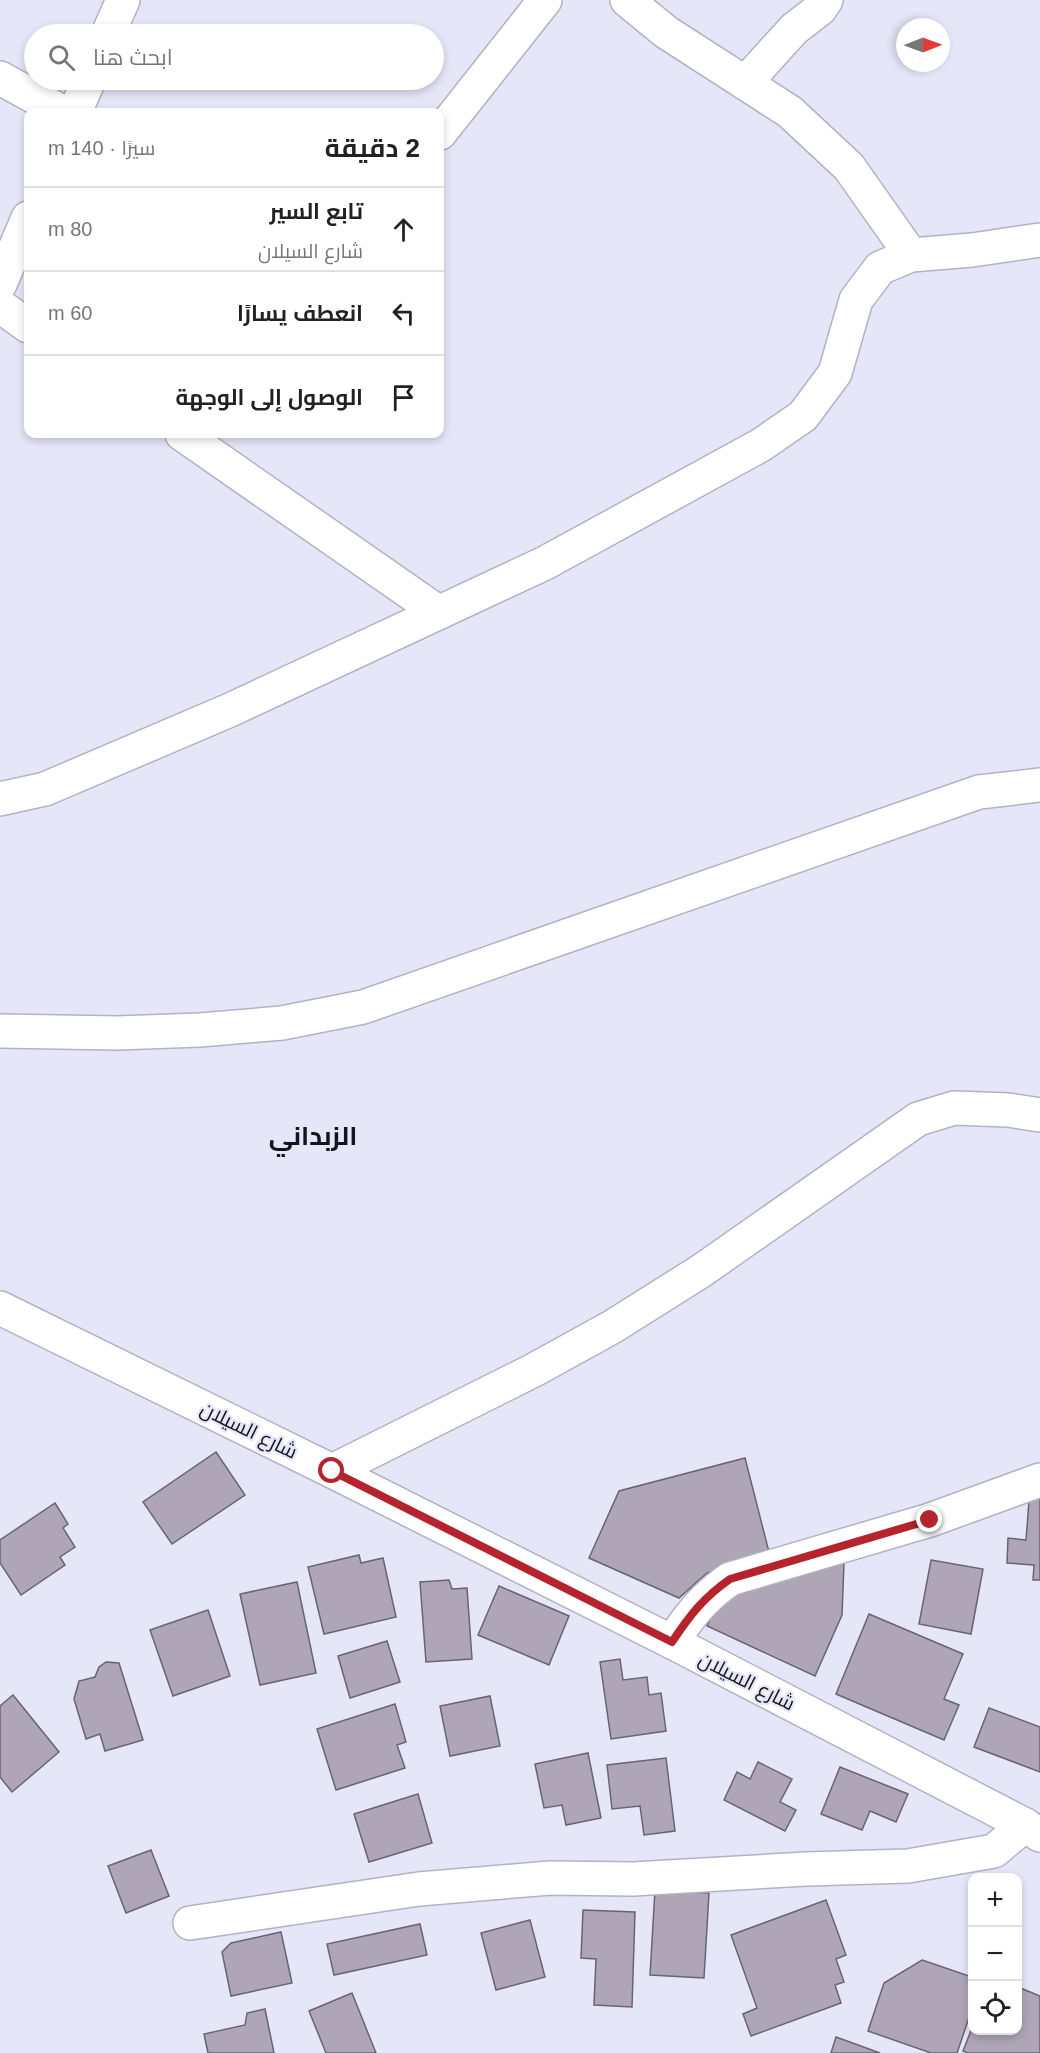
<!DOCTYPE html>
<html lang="ar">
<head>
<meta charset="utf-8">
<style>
	body { margin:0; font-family:Arial,Cairo,sans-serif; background:#f6f6f6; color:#222; direction:rtl }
	.controls { position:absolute; right:18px; bottom:18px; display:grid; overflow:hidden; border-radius:12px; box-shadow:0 3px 9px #0003 }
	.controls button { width:54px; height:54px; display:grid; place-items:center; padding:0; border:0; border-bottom:2px solid #e0e0e0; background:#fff; color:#222; font:30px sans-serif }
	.compass { position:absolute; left:896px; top:18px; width:54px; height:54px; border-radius:50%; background:#fff; box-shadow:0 3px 9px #0003; rotate:89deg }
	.stop { position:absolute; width:18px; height:18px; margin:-14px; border:4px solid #b5242d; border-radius:50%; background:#fff }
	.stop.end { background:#b5242d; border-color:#fff; box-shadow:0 2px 6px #0008 }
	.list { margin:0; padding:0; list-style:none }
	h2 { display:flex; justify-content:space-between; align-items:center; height:78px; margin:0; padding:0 24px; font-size:26px }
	h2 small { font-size:20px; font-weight:400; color:#767676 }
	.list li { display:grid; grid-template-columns:39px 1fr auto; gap:18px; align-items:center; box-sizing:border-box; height:84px; padding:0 24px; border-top:2px solid #e0e0e0 }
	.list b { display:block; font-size:22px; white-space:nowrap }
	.list p { margin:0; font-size:20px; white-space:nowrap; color:#767676 }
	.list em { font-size:20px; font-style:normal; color:#767676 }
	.icon { flex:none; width:33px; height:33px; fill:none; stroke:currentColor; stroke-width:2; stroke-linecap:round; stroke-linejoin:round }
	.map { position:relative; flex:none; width:1040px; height:2053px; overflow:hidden; direction:ltr }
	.search { position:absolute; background:#fff; box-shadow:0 3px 9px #0003; left:24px; top:24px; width:420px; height:66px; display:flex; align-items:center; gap:15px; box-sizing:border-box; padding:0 21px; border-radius:33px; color:#767676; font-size:22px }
	.panel { position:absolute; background:#fff; box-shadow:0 3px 9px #0003; left:24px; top:108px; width:420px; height:330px; border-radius:12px; direction:rtl }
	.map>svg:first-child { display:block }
</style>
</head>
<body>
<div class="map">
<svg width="1040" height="2053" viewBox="0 0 1040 2053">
	<rect width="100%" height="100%" fill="#e6e6f9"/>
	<!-- building -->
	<g fill="#aea6b7" stroke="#6a6373" stroke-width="1.5">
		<path d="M216,1452l29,43 -73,49 -29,-42z"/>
		<path d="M745,1458l25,98 -63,17 -28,25 -90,-40 30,-67z"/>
		<path d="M1030,1488l10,1v91h-7l1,-15 -27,-2 1,-25 18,2z"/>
		<path d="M55,1503l13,21 -5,4 12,19 -15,10 5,8 -44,30 -21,-32v-23z"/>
		<path d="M359,1555l2,8 22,-5 13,59 -72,17 -16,-67z"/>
		<path d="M931,1560l52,9 -12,65 -52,-10z"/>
		<path d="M844,1562l-2,53 -27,61 -108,-50 14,-31z"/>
		<path d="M449,1580l3,9 15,-1 5,71 -46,3 -6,-80z"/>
		<path d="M297,1582l19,91 -56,12 -20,-91z"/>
		<path d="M499,1586l70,30 -20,49 -71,-30z"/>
		<path d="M208,1610l22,66 -57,20 -23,-66z"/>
		<path d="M869,1614l94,40 -19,45 15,6 -15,35 -108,-46z"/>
		<path d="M387,1641l13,41 -50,16 -12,-42z"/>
		<path d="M620,1659l3,21 24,-3 2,18 12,-2 5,38 -55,8 -11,-77z"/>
		<path d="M106,1662l13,1 24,77 -38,11 -5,-17 -14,5 -12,-40 5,-18 16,-4 4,-10z"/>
		<path d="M13,1695l46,57 -47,40 -12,-15v-71z"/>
		<path d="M490,1696l10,50 -50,10 -10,-50z"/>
		<path d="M395,1704l11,38 -9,3 8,23 -69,22 -19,-61z"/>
		<path d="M989,1708l51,19v45l-66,-25z"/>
		<path d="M588,1753l13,65 -35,7 -4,-20 -18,3 -9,-44z"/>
		<path d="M666,1758l9,73 -31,4 -4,-29 -28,3 -5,-44z"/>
		<path d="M758,1762l34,17 -12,23 16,8 -11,21 -61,-31 13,-28 13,7z"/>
		<path d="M840,1767l68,27 -12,28 -26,-11 -8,19 -41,-16z"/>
		<path d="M418,1794l14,49 -63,19 -15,-48z"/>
		<path d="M151,1850l18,46 -43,17 -18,-47z"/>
		<path d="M655,1890l54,3 -5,85 -54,-3z"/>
		<path d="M826,1900l20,55 -10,4 8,23 -9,3 6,18 -90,33 -8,-22 14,-6 -26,-73z"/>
		<path d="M583,1910l52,2 -3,95 -38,-2 2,-46 -15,-1z"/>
		<path d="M530,1920l15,57 -49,13 -15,-57z"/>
		<path d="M420,1924l7,31 -93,20 -7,-31z"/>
		<path d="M281,1932l11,51 -61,13 -9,-44 9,-9z"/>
		<path d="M922,1960l50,17v32l-15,44h-26l-63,-22 16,-48z"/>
		<path d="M1018,1987l22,9v57h-72l-5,-2 9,-23v2h46z"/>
		<path d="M352,1993l24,60h-50l-17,-42z"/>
		<path d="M265,2009l9,44h-66l-4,-19 41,-9 2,-12z"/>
		<path d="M836,2037l44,16h-49z"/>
	</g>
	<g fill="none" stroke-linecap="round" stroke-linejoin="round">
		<defs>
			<g id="minor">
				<path d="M627,0l39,32 124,80 59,55 62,88"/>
				<path d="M108,34l15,-34"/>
				<path d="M0,78l62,34"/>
				<path d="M745,83l49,-54 26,-20 6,-9"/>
				<path d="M75,112l14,-32"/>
				<path d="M440,133l105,-133"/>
				<path d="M0,284l28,-66"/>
				<path d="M0,306l28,20"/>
				<path d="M182,434l256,178"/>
				<path d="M0,799l45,-10 185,-79 315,-147 216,-118 42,-29 32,-43 21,-73 24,-32 31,-13 61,-5 68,-10"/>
				<path d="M0,1031l117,2 83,-3 82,-7 81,-16 616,-215 61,-7"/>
				<path d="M332,1471l202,-101 78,-43 89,-56 217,-152 36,-11 54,2 32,5"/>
				<path d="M672,1642c18,-27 31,-44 58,-63l200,-59 110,-40"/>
				<path d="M190,1923l229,-34 131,-11 83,1 173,-10 102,-3 86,-15 31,-26"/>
			</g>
			<path id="major" d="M0,1308l332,163 340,171 353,183 15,10"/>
		</defs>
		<!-- minor casing -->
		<use href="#minor" stroke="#b2b2c4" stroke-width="36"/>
		<!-- major casing -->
		<use href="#major" stroke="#b2b2c4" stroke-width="36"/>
		<!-- minor -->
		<use href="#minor" stroke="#fff" stroke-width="33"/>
		<!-- major -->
		<use href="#major" stroke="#fff" stroke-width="33"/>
	</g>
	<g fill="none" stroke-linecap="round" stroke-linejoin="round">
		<!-- route -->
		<path stroke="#b5242d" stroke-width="8" d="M332,1471l340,171c18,-27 31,-44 58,-63l200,-59"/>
	</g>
	<g text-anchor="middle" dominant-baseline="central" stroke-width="4.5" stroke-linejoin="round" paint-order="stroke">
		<!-- street labels -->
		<g font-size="20" fill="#14141a" stroke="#e6e6f9">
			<text transform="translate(249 1430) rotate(26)">شارع السيلان</text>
			<text transform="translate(747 1681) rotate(27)">شارع السيلان</text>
		</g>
		<!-- district labels -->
		<g font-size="26" font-weight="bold" fill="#14141a" stroke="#e6e6f9">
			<text x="313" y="1136">الزبداني</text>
		</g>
	</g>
</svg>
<div class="controls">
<button>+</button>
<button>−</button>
<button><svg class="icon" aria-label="locate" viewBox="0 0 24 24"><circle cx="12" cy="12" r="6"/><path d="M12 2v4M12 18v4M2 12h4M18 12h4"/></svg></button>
</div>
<svg class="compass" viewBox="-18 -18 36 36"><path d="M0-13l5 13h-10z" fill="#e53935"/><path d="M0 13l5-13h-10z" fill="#767676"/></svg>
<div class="stop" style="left:332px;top:1471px"></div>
<div class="stop end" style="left:930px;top:1520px"></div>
<div class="search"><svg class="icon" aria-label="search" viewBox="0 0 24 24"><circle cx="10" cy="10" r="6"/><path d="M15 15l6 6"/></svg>ابحث هنا</div>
<section class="panel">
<h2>2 دقيقة<small>سيرًا · 140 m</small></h2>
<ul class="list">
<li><svg class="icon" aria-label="ahead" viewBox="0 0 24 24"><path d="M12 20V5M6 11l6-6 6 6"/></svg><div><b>تابع السير</b><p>شارع السيلان</p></div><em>80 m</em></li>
<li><svg class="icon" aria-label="left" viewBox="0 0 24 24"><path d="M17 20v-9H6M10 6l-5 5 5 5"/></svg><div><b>انعطف يسارًا</b></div><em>60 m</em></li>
<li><svg class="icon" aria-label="arrive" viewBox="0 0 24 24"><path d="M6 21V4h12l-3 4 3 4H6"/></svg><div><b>الوصول إلى الوجهة</b></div></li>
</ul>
</section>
</div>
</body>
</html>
